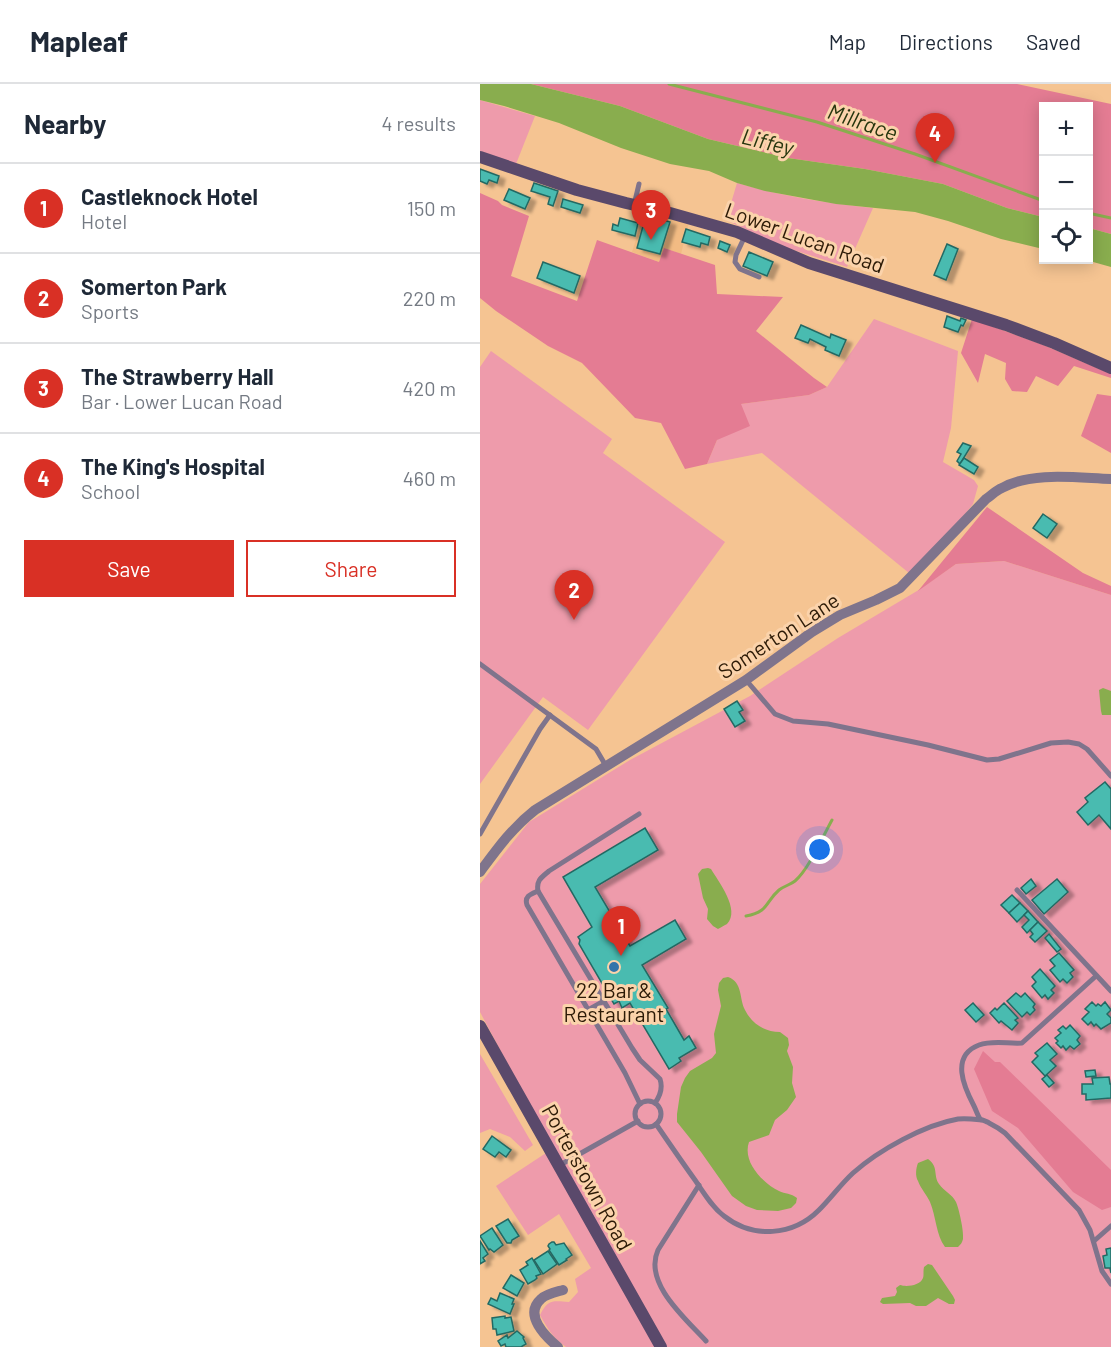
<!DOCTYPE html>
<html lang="en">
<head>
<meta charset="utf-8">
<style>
	body { margin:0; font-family:Barlow,sans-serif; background:#f6f6f7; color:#1f2937 }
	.controls { position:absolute; right:18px; top:18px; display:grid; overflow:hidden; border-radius:0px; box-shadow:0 3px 15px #0003 }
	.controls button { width:54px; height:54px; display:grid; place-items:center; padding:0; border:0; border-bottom:2px solid #e0e1e3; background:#fff; color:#1f2937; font:30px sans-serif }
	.you { position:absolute; left:340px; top:766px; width:21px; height:21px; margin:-15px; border:4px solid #fff; border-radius:50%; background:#1a73e8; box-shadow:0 0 0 9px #1a73e833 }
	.badge { display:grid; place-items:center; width:39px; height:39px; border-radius:50%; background:#d93025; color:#fff; font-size:20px; font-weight:700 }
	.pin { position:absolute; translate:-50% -50px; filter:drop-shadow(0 2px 3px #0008) }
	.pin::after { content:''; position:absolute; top:32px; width:21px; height:18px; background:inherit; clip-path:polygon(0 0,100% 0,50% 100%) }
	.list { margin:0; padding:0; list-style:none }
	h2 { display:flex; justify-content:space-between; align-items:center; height:78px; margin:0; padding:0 24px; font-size:26px }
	h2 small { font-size:20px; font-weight:400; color:#747a83 }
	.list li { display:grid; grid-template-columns:39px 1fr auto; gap:18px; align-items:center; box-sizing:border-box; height:90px; padding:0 24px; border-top:2px solid #e0e1e3 }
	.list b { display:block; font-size:22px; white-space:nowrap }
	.list p { margin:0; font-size:20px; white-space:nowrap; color:#747a83 }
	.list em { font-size:20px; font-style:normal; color:#747a83 }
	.actions { display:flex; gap:12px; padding:18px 24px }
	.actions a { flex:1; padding:14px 0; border:2px solid #d93025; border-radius:0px; text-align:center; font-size:21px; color:#d93025 }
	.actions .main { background:#d93025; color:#fff }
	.icon { flex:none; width:33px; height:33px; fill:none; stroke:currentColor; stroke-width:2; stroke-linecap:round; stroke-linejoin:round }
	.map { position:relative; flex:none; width:631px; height:1263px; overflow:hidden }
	header { display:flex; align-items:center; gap:36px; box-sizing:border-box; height:84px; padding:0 30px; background:#fff; border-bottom:2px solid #e0e1e3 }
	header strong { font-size:28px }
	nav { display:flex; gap:33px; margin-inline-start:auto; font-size:21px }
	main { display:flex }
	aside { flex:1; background:#fff }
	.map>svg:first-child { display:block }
</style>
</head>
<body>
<header>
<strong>Mapleaf</strong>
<nav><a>Map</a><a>Directions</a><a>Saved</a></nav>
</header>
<main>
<aside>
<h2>Nearby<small>4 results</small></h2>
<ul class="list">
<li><span class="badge">1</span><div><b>Castleknock Hotel</b><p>Hotel</p></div><em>150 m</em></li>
<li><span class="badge">2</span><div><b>Somerton Park</b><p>Sports</p></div><em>220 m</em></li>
<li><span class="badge">3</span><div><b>The Strawberry Hall</b><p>Bar · Lower Lucan Road</p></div><em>420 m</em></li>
<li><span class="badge">4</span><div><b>The King's Hospital</b><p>School</p></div><em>460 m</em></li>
</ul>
<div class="actions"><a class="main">Save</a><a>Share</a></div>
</aside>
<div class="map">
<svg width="631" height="1263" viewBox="0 0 631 1263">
	<defs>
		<filter id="shadow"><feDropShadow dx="6" dy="3.5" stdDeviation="1.5" flood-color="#0004"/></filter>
	</defs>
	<rect width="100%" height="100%" fill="#f5c492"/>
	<!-- built -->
	<path fill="#f2bb83" d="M164,130l45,8 -8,32 -17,-6 -5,14 -27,-10z"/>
	<!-- green -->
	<g fill="#ee9bab">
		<path d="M0,16l55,16 -19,48 -36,-13z"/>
		<path d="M257,99c45,13 90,20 136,25l-26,59 -66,-21 -55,-26z"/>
		<path d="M394,235l84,32 -7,77 -8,34 31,18 4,6 -5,18 -20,25 -44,44 -147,-120 -55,11 10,-24 24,-36 68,-9 18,-8z"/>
		<path d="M11,267l121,88 -9,14 122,89 -137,188 -45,-33 -63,87v-417z"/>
		<path d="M524,477l107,34v752h-449l-111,-201 -71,-134v-128l49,-62 101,-62 120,-64 88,-58 79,-47 39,-27z"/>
		<path d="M0,970l53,91 -8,6 -15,-14 -20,-8 -10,4z"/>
		<path d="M66,1069l109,194h-89c-12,-8 -19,-19 -26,-32 8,-16 13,-14 29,-13l9,-10 -3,-13 16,-11 -32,-54 -31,21 -32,-49z"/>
	</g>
	<!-- forest -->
	<g fill="#e47c93">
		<path d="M51,0h486l94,20v130l-22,-6 -1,-122h-44l-1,111 -36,-9 -64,-24 -78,-15 -77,-11 -80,-19 -88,-33z"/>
		<path d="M0,109l18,8 4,4 27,11 -18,60 66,25 20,-61 62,22 5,-14 51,17 2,29 66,3 -27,34 58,47 13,9 -18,8 -68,9 9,22 -33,14 -10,24 -22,5 -24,-46 -26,-5 -53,-55 -34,-17 -52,-35 -16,-13z"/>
		<path d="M492,235l74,27 65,28v4l-37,-12 -16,20 -22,-10 -9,16 -15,-1 -7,-12 1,-16 -21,-9 -7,29 -17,-30z"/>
		<path d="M617,310l14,2v57l-30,-17z"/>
		<path d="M507,423l96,66 28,13v9l-107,-34 -48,3 -38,27z"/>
		<path d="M503,967l12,11h5l111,108v37l-9,3 -29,-18 -55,-64 -26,-17 -18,-42z"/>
	</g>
	<!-- water -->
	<g fill="#89ad4e">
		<path d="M0,0h51l89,22 88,33 80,19 77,11 78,15 64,24 36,9v32l-42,-10 -53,-18 -33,-9 -79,-8 -71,-13 -28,-8 -28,-12 -39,-7 -49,-16 -62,-25 -55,-17 -24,-6z"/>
		<path d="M609,144l22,6v33l-25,-7h2z"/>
		<path d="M623,604l8,3v24h-9l-1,-4 -2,-21z"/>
		<path d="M228,784l3,1c7,12 30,41 16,55 -2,1 -7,4 -9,5l-5,-3 -6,-7 1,-10 -5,-11 -5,-24 4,-5z"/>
		<path d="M248,893c15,5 11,22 17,33 7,14 20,22 35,22l8,6 1,7 -2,6 6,16 -1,16 4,14 -9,13 -12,10 -6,15 -20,7c-7,20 14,41 30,49 6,3 12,2 18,7l-1,5 -5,5 -13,3 -21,-1 -11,-4 -14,-10 -31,-44 -24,-30v-8l4,-27 4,-9 5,-7 22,-13 4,-5 -2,-19 7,-28 -3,-16 1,-7 4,-5z"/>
		<path d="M448,1075c11,8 5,16 11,25 5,7 13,10 17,18 3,7 8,29 7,37 -1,4 -2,5 -5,8h-13c-9,-12 -9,-31 -15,-45 -3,-7 -9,-13 -12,-21 -3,-5 -2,-13 0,-18z"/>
		<path d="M448,1180l4,1 21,31 2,4 -1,4h-5l-11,-6 -12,8h-10l-6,-3 -27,1 -3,-2 2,-4 13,-2 2,-4 -1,-4 4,-3c6,2 20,1 23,-7 1,-3 0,-7 1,-11z"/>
	</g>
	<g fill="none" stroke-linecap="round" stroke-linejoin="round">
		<!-- stream -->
		<g stroke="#89ad4e" stroke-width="3">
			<path d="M189,0l148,38 98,32 129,47"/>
			<path d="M608,129l23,5"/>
			<path d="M266,832c23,-4 19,-14 33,-26 5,-4 11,-5 16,-9 14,-12 28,-45 37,-61"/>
		</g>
	</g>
	<!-- building -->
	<g fill="#48bbb0" stroke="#246963" stroke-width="1.5" filter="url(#shadow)">
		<path d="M0,85l19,7 -2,7 -8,-3 -2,4 -7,-3z"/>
		<path d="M54,99l24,8 -5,15 -5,-2 2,-7 -19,-6z"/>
		<path d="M29,105l21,9 -5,11 -21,-9z"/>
		<path d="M83,115l20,6 -3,8 -19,-6z"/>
		<path d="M166,131l24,7 -10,32 -23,-6z"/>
		<path d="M140,134l18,5 -3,13 -23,-6 1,-6 5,2z"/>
		<path d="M206,145l24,8 -2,8 -7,-2 -1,4 -18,-5z"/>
		<path d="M240,157l10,4 -3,7 -9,-4z"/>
		<path d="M467,160l11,5 -12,31 -12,-5z"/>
		<path d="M269,168l24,10 -6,14 -24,-10z"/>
		<path d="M63,178l37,14 -6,17 -37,-15z"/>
		<path d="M467,232l13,5 1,-3 5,2 -3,6 -2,-1 -3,7 -14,-5z"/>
		<path d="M321,241l29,13 1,-4 15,6 -7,16 -14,-6 1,-3 -16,-8 -2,4 -13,-5z"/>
		<path d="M483,359l8,3 -11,18 -3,-3 4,-7 -4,-2z"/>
		<path d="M484,374l14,9 -4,7 -15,-9z"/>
		<path d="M563,430l14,10 -10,14 -14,-10z"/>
		<path d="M257,617l6,9 -4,2 6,9 -10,6 -11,-18z"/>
		<path d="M625,698l6,7v40l-12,-14 -11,10 -11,-13 11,-10 -3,-4z"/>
		<path d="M165,744l13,22 -63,37 35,59 45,-26 11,19 -44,26 26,43 -2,1 18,31 5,-4 7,12 -17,10 2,3 -12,8 -39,-66 -8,5 -3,-7 -5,3 -35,-60 1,-4 -2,-3 14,-10 -29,-50z"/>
		<path d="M551,795l5,7 -10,8 -5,-6z"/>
		<path d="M577,795l11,13 -24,22 -12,-14z"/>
		<path d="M532,811l8,8 -11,10 -8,-8z"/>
		<path d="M540,819l8,8 -11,11 -8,-9z"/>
		<path d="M548,827l10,11 -11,11 -5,-6 7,-7 -5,-5z"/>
		<path d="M558,838l9,9 -12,11 -5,-5 3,-3 -3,-4z"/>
		<path d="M569,850l12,15 -4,3 -12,-14z"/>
		<path d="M579,869l15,17 -4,3 3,4 -6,6 -4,-4 -3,3 -10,-12 5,-4 -5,-6z"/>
		<path d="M560,885l15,17 -4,4 3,3 -6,6 -3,-4 -3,3 -10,-12 4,-4 -4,-5z"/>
		<path d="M536,909l5,4 4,-4 10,11 -2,3 2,3 -5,5 -3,-3 -5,5 -15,-16z"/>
		<path d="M612,918l4,4 2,-2 3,2 4,-4 6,8 -4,4 4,4v5l-10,6 -5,-5 -2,2 -3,-4 -3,3 -6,-6 7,-7 -4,-3z"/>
		<path d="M493,919l11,12 -8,7 -11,-12z"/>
		<path d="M524,919l14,15 -3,2 3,3 -6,7 -11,-9 -2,2 -9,-10 5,-5 2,2z"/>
		<path d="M590,941l10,11 -3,4 3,4 -6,5 -4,-3 -4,4 -3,-4 -2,2 -5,-5 2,-2 -3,-3 6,-5 -3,-3 5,-4 3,3z"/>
		<path d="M567,959l10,11 -7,6 6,6 -11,10 -13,-14 6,-6 -3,-3z"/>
		<path d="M615,986l1,6 -10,1 -1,-6z"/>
		<path d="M567,991l7,8 -5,4 -7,-8z"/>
		<path d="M629,993l1,7h1v14l-25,2v-6h-4v-10h11l-1,-6z"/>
		<path d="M12,1052l19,14 -5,7 -7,-5 -4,5 -12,-8z"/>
		<path d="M28,1135l11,17 -7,4 -1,3h-4l-2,-3 -9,-14z"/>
		<path d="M12,1144l11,17 -9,7 -4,-3 -1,1 -9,-14z"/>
		<path d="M0,1157l8,13 -5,4 2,3 -5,3z"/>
		<path d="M72,1158h2l2,3 8,-2 8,12 -6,4 1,1 -8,5 -10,-15 1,-1 -2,-3 1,-2z"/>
		<path d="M631,1164v25l-1,-5h-5l-2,-12 4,-1 -1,-6z"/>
		<path d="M68,1167l9,13 -14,10 -9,-14z"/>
		<path d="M52,1174l9,16 -5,2 1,2 -2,2 -7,4 -8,-14 8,-5 -2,-3z"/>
		<path d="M31,1191l13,8 -7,13 -14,-8z"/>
		<path d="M20,1209l14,6 -2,5h2l-4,10 -22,-10 3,-6 6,3z"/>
		<path d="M25,1232v2l6,-1 3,14 -17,4 -1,-6h-3l-1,-11z"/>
		<path d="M37,1247l7,6 -1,1 3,6 -5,3h-15l-1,-3 -4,2 -3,-5 9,-6 1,3z"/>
	</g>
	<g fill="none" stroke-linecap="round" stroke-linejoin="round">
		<!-- lane -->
		<g stroke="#7f748c" stroke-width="5">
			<path d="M154,121l5,-21"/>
			<path d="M265,152l-9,19 -1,7 5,7 19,8"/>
			<path d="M0,580l116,85 10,17"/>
			<path d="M266,596l29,34 18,7 35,3 100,21 59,15 12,-1 52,-16 17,-1 11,2 8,5 24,27"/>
			<path d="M159,730l-90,57c-7,6 -13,9 -11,20l94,157 8,12 20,19c3,9 0,17 -5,24"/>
			<path d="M0,750l60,-105 10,-14"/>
			<path d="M537,806l94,101"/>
			<path d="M58,807c-7,3 -14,5 -11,14l98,168 15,31"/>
			<path d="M616,892l-74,67c-14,1 -29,-3 -43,2 -29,11 -15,42 -5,61 2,4 4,10 6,13 2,1 8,3 9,4 6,3 11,6 16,10l74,77 11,20 12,41 9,13"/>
			<path d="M108,926l16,-9"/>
			<circle cx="168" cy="1030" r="13"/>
			<path d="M176,1040c13,19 26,38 39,56 9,13 17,27 29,36 29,23 69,20 95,-6 12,-12 22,-26 34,-37 26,-23 71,-48 105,-54 8,-1 15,0 23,1"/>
			<path d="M80,1081l78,-44"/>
			<path d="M219,1101l-41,65c-15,33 28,69 48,91"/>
			<path d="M614,1157l17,-15"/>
		</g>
		<!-- street -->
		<g stroke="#7f748c" stroke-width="10">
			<path d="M0,788c17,-23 32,-44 55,-62l211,-130 66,-48 28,-17 36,-15 24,-12 86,-89c5,-3 10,-9 16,-11 30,-17 76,-10 109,-9"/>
			<path d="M78,1263c-12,-10 -35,-32 -17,-48 5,-5 15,-7 22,-9"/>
		</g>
		<!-- secondary -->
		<g stroke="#5a496b" stroke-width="12">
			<path d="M0,73l97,33 49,13 44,10 67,19 72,31 197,62 48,18 57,25"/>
			<path d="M0,942l181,321"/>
		</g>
	</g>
	<!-- markers -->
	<circle fill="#3274aa" stroke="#fbd3ab" stroke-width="2" cx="134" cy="883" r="6"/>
	<g text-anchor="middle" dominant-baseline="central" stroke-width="6" stroke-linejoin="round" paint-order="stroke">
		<!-- street labels -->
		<g font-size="21" fill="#2c1a06" stroke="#fbd3ab">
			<text transform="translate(325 153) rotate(20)">Lower Lucan Road</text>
			<text transform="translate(298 551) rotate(-33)">Somerton Lane</text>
			<text transform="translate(108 1093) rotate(61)">Porterstown Road</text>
		</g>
		<!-- poi labels -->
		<g font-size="21" fill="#2c1a06" stroke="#fbd3ab">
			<text x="134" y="905">22 Bar &amp;<tspan x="134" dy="24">Restaurant</tspan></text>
		</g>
		<!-- water labels -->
		<g font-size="22" font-style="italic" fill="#27360e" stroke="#fbd3ab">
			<text transform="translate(383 37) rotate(19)">Millrace</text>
			<text transform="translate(288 57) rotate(14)">Liffey</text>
		</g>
	</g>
</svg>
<div class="controls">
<button>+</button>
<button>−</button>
<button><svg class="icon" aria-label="locate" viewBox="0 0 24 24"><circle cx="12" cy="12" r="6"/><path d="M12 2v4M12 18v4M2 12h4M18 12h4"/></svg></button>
</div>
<div class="you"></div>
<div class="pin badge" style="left:141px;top:872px">1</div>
<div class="pin badge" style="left:94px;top:536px">2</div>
<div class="pin badge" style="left:171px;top:156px">3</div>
<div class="pin badge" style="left:455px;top:79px">4</div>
</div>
</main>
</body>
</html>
